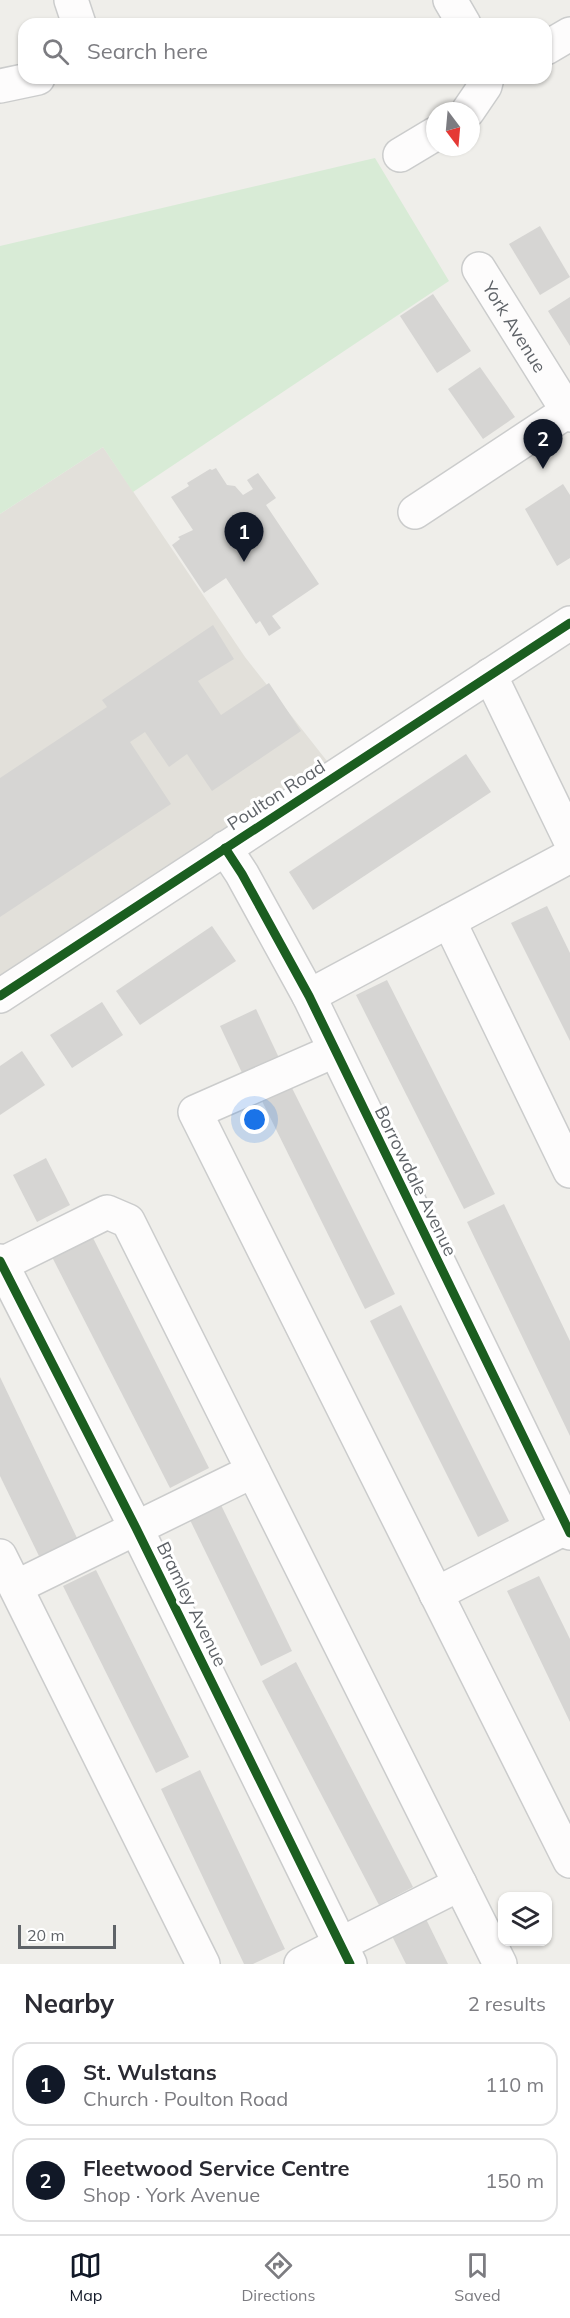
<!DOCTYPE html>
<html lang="en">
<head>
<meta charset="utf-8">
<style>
	body { margin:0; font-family:Mulish,sans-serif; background:#f7f7f7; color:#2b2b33 }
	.controls { position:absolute; right:18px; bottom:18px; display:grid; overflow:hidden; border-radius:12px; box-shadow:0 2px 4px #0004 }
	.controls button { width:54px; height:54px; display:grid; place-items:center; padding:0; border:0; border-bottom:2px solid #e1e1e2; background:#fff; color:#2b2b33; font:30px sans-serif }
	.compass { position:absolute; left:426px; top:102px; width:54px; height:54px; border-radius:50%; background:#fff; box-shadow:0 2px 4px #0004; rotate:164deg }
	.scale { position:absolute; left:18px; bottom:15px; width:98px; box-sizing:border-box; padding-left:6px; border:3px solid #5f6368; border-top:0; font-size:16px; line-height:21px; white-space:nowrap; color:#5f6368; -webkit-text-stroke:4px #fff; paint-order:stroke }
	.you { position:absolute; left:255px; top:1120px; width:21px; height:21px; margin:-15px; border:4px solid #fff; border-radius:50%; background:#1a73e8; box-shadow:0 0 0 9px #1a73e833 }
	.badge { display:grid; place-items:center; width:39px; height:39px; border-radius:50%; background:#111827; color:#fff; font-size:20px; font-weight:700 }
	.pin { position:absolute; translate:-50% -50px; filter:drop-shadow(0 2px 3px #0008) }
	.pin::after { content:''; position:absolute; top:32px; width:21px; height:18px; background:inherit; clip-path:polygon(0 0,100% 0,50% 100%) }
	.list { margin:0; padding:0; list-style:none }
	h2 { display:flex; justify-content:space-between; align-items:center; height:78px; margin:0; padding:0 24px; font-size:26px }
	h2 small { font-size:20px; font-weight:400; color:#7c7c81 }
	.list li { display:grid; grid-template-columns:39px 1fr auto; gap:18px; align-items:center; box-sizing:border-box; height:84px; margin:0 12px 12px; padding:0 12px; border:2px solid #e1e1e2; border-radius:18px }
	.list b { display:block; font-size:22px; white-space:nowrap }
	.list p { margin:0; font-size:20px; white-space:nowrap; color:#7c7c81 }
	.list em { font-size:20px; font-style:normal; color:#7c7c81 }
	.icon { flex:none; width:33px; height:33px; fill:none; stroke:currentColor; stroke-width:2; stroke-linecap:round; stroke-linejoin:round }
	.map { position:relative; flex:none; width:570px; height:1964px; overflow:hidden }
	.search { position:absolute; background:#fff; box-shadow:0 2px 4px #0004; left:18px; right:18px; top:18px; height:66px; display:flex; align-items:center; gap:15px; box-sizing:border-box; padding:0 21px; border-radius:18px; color:#7c7c81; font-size:22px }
	.sheet { height:270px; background:#fff }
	nav { display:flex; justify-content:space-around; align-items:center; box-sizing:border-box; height:84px; border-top:2px solid #e1e1e2; background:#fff; font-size:16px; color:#7c7c81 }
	nav a { display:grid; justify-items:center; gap:3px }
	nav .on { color:#111827 }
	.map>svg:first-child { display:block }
</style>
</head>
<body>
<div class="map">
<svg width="570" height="1964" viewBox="0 0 570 1964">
	<rect width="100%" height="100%" fill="#efeeea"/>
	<!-- education -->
	<path fill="#e2e0da" d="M103,447l142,210 93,118 -338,221v-482z"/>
	<!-- green -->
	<path fill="#d8ebd6" d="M375,158l74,123 -316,211 -30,-45 -103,67v-268z"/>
	<!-- building -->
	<g fill="#d6d5d3">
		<path d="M540,226l30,51 -30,18 -31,-51z"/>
		<path d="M433,294l38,57 -34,22 -37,-57z"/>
		<path d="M570,297v49l-22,-35z"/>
		<path d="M480,367l35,50 -32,22 -35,-50z"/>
		<path d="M216,468l11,17 8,1 8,9 10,-6 -6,-9 11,-7 18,25 -10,7 53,79 -47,32 9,12 -12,8 -9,-15 -4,3 -30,-46 -22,15 -32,-48 8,-6 -2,-2 15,-7 -22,-33 18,-11 -2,-3 23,-14 2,1z"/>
		<path d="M563,484l7,11v63l-13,8 -32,-57z"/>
		<path d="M213,625l21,34 -36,22 23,34 48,-32 32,48 -89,60 -25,-37 -18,13 -24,-35 -15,10 41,62 -171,113v-139l107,-71 -5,-7z"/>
		<path d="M466,754l25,38 -178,118 -24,-38z"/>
		<path d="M547,906l23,47v88l-59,-118z"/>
		<path d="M212,926l24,35 -96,64 -24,-34z"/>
		<path d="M387,980l108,214 -31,15 -108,-214z"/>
		<path d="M102,1002l21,33 -51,33 -22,-33z"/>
		<path d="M256,1009l24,51 -36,17 -24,-51z"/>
		<path d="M22,1051l23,34 -45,30v-49z"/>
		<path d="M287,1078l108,216 -30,15 -107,-216z"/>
		<path d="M46,1158l24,47 -33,17 -24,-47z"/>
		<path d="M504,1204l66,137v95l-103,-214z"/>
		<path d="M90,1232l119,236 -39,20 -120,-235z"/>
		<path d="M401,1305l108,216 -31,16 -108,-216z"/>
		<path d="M0,1377l77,161 -38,18 -39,-80z"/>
		<path d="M221,1505l71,146 -31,15 -71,-146z"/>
		<path d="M96,1570l93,187 -33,16 -93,-187z"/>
		<path d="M539,1576l31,63v83l-63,-131z"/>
		<path d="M296,1662l117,225 -34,18 -117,-224z"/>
		<path d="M200,1770l85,179 -32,15h-9l-83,-175z"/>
		<path d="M425,1917l23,47h-42l-15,-30z"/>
	</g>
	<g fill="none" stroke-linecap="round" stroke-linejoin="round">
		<defs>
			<g id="minor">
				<path d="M71,0l8,24"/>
				<path d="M450,0l14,24"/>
				<path d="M546,48l24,-14"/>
				<path d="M0,86l38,-8"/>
				<path d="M468,111l17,-25 2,-8"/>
				<path d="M400,155l35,-21"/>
				<path id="s1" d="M479,269l91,146"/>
				<path d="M415,512l153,-101"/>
				<path d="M490,675l80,165"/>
				<path d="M225,848l17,26 67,122 261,537"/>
				<path d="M449,921l121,250"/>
				<path d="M0,996l570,-373"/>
				<path d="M309,996l261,-140"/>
				<path d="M334,1051l-139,61 375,749"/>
				<path d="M0,1261l136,267 214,436"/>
				<path d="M0,1265l107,-53 21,9 372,743"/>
				<path d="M0,1556l203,408"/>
				<path d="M16,1587l237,-116"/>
				<path d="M436,1594l131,-67"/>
				<path d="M301,1964l159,-80"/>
			</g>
		</defs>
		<!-- minor casing -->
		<use href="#minor" stroke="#cbcccc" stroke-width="36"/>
		<!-- minor -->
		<use href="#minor" stroke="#fdfcfc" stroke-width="33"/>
		<defs>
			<g id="cycleway">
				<path d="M225,848l17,26 67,122 261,537"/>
				<path d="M0,996l570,-373"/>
				<path d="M0,1261l136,267 214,436"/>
			</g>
		</defs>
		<!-- cycleway casing -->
		<use href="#cycleway" stroke="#fff" stroke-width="13"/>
		<!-- cycleway -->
		<use href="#cycleway" stroke="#1b5e20" stroke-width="9"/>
	</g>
	<g text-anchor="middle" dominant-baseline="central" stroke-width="6" stroke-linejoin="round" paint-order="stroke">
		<!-- street labels -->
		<g font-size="18" fill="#5f6368" stroke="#fff">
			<text stroke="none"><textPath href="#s1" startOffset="68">York Avenue</textPath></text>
			<text transform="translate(276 795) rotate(-33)">Poulton Road</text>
			<text transform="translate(416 1181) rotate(64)">Borrowdale Avenue</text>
			<text transform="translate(192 1604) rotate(64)">Bramley Avenue</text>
		</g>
	</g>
</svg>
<div class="controls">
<button><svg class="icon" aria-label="layers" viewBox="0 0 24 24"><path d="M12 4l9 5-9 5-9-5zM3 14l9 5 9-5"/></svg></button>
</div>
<svg class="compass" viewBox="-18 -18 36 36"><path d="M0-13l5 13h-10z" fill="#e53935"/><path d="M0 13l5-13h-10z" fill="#7c7c81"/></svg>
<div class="scale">20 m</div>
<div class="you"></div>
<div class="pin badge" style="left:244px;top:562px">1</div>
<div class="pin badge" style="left:543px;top:469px">2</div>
<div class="search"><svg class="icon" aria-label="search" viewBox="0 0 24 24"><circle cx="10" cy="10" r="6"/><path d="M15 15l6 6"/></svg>Search here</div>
</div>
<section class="sheet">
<h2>Nearby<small>2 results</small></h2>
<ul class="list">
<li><span class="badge">1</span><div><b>St. Wulstans</b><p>Church · Poulton Road</p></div><em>110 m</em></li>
<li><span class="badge">2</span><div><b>Fleetwood Service Centre</b><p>Shop · York Avenue</p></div><em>150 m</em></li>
</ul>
</section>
<nav>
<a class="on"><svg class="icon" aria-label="map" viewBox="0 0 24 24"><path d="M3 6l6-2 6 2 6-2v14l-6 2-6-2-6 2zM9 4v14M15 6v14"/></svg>Map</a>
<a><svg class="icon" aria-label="directions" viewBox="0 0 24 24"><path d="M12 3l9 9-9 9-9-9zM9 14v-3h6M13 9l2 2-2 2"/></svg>Directions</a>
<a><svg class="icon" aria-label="saved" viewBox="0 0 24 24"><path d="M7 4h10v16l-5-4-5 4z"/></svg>Saved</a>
</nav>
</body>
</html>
